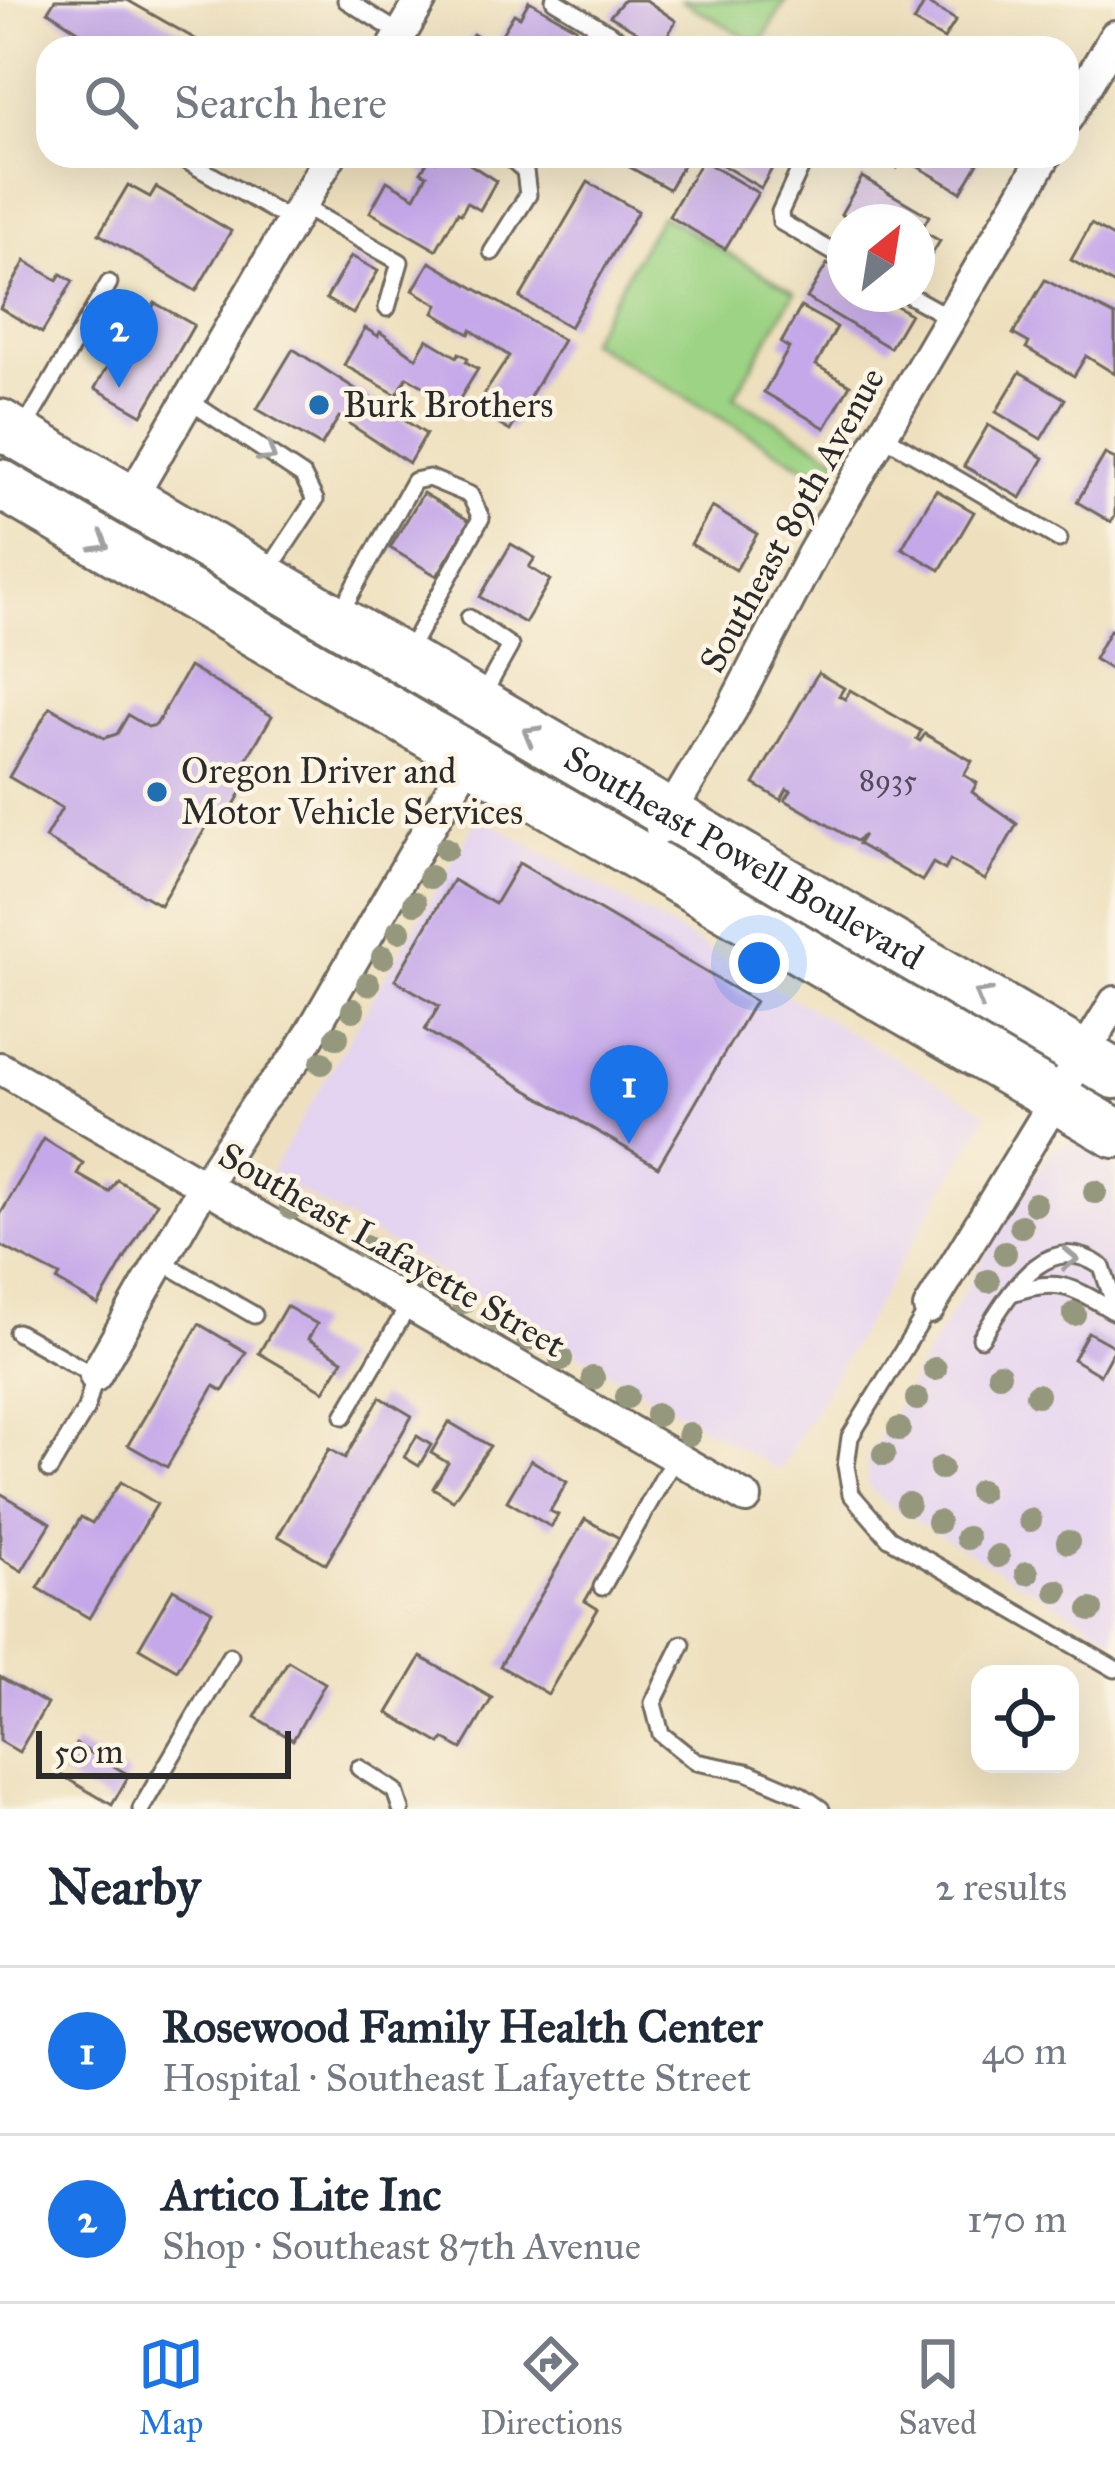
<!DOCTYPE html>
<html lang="en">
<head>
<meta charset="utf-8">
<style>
	body { margin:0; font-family:"IM FELL Great Primer",serif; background:#f6f6f7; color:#1f2937 }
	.controls { position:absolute; right:36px; bottom:36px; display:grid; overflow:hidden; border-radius:24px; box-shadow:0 12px 48px #0002 }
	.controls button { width:108px; height:108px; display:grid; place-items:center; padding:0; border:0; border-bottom:3px solid #e0e1e3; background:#fff; color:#1f2937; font:60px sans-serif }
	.compass { position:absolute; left:827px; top:204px; width:108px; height:108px; border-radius:50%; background:#fff; box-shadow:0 12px 48px #0002; rotate:30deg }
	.scale { position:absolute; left:36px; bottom:30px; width:255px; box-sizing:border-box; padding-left:12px; border:6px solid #2b2b2b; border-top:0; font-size:33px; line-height:42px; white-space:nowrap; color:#2b2b2b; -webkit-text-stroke:9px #fcf5e5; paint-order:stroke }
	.you { position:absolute; left:759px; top:963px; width:42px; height:42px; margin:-30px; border:9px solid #fff; border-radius:50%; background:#1a73e8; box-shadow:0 0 0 18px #1a73e833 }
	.badge { display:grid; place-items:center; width:78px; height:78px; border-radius:50%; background:#1a73e8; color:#fff; font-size:39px; font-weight:700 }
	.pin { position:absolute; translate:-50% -99px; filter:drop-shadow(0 3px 6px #0008) }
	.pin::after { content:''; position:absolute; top:63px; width:42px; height:36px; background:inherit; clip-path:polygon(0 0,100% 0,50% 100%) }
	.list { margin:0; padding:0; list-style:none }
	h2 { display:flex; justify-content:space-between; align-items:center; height:156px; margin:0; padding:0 48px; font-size:51px }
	h2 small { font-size:39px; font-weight:400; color:#747a83 }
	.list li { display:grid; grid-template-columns:78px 1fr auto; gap:36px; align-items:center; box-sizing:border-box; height:168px; padding:0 48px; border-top:3px solid #e0e1e3 }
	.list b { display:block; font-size:45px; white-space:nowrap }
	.list p { margin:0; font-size:39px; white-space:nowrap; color:#747a83 }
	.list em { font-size:39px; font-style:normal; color:#747a83 }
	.icon { flex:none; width:66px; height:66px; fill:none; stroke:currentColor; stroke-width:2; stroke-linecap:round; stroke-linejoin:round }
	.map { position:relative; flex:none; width:1115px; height:1809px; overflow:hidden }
	.search { position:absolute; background:#fff; box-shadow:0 12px 48px #0002; left:36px; right:36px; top:36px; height:132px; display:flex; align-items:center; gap:30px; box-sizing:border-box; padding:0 42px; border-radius:36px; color:#747a83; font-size:45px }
	.sheet { height:492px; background:#fff }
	nav { display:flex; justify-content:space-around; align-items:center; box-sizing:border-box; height:168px; border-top:3px solid #e0e1e3; background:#fff; font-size:33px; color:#747a83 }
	nav a { display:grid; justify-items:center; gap:6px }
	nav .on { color:#1a73e8 }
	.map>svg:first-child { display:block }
</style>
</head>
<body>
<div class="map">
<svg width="1115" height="1809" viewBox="0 0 1115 1809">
	<rect width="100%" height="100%" fill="#fcf5e5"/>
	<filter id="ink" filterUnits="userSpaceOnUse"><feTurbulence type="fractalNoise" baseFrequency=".00833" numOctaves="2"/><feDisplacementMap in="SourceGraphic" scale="24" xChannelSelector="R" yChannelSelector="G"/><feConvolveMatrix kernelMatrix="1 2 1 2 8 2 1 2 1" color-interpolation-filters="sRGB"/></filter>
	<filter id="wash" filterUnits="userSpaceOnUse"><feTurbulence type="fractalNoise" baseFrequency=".004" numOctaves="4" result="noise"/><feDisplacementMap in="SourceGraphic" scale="48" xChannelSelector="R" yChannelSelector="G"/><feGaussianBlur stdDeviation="2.7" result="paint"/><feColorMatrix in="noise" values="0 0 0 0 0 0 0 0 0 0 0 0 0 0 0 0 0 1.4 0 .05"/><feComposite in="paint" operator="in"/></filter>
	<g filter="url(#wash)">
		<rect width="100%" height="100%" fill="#eee0be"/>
		<!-- built -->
		<g fill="#e4d3f1">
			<path d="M479,816l509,297 -209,358 -509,-297z"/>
			<path d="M1070,1141l11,1 34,21v475l-230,-135 -15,-15 -3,-10v-20l157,-270 27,-36z"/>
		</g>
		<!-- green -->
		<g fill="#9dd384" stroke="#647f58" stroke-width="3">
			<path d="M681,0h105l-26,45z"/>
			<path d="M661,215l134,77 -61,105 107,62 -13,21 -240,-139z"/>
		</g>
		<g id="blocks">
			<!-- building -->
			<g fill="#c5a8e9">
				<path d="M55,0h72l84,48h-107l-56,-37z"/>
				<path d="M624,0h22l30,21 -15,25 -51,-30z"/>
				<path d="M529,1l47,27 -8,13 6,4 -2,3h-70l5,-8 -7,-3 14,-23 6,3z"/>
				<path d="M925,2l31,18 -12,19 -30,-17z"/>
				<path d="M473,34l24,14h-33z"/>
				<path d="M439,156h18l39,25 -16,29 -13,-7 -6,11 -3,-2 -22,38 -66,-38 17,-31 28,16 12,-22 -6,-3 9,-15 6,4z"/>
				<path d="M610,156h78l-19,33z"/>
				<path d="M707,156h72l-18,32z"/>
				<path d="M876,156h106l-21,36 -58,-34 -6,10z"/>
				<path d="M702,160l56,33 -33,56 -56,-33z"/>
				<path d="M862,177l67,39 -8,14 19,11 -14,23 -9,-5v-37h-63l-13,-8z"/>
				<path d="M588,182l50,29 -68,116 -50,-29z"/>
				<path d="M128,185l22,12 6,-10 75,44 -35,60 -97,-57z"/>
				<path d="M1091,224l24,14v47l-44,-25z"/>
				<path d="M351,256l27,15 -25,43 -27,-15z"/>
				<path d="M25,261l32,19 4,-6 12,7 -31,52 -42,-25z"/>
				<path d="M430,262l133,78 -53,91 -36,-21 35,-54 -38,-26 -2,4 -35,-21 4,-8 -25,-15z"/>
				<path d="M827,264l18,11v19h32l33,20 -20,34 -83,-50z"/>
				<path d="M1045,280l70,36v58l-29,-18 -12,20 -48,-28 3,-5 -16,-9z"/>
				<path d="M155,303l39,22 -52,90 -47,-27 17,-30 8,4z"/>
				<path d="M801,307l36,20 -21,38 34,20 -25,43 -61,-36 25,-44 -8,-5z"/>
				<path d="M365,328l13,8 2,-4 36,26 11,-19 30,18 2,-4 9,5 -2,4 12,7 -22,36 -49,-28 -10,18 -53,-30z"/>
				<path d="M293,349l133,85 -17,29 -70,-46 -18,29 -64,-37z"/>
				<path d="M1020,372l45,27 -24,40 -45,-27z"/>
				<path d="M988,425l56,33 -23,40 -57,-32z"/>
				<path d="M1105,454l10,5v57l-4,6 -34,-20z"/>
				<path d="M936,490l38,22 -34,58 -38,-22z"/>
				<path d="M423,493l47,28 -33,55 -47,-28z"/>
				<path d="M712,507l45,27 -21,36 -45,-26z"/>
				<path d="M511,544l24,14 -6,9 21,13 -25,43 -45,-26z"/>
				<path d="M1110,630l5,3v39l-21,-13z"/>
				<path d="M189,667l83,49 -32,54 11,6 -29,49 -11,-6 -51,86 -115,-67 17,-30 -53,-31 41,-70 54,31 13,-4 11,-19 20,12 8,-2z"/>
				<path d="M818,673l26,15 -5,8 6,3 5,-9 71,41 -4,8 3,2 5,-7 47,27 -8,14 13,8 -5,9 45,32 -32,56 -35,-20 -5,10 -12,-7 -11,18 -64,-37 6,-9 -8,6 -71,-41 6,-9 -4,-2 -6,11 -27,-16z"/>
				<path d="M519,863l236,138 -97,166 -233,-137 14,-24 -44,-26 58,-100 42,24z"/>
				<path d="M44,1139l39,24 -6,11 32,18 8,-12 40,23 -59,102 -41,-24 3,-5 -60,-31v-30z"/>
				<path d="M286,1306l31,18 -9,15 35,21 -19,31 -65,-38z"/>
				<path d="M199,1324l47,28 -23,39 -9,-5 -47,81 -39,-22z"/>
				<path d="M1088,1332l27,15 -15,28 -27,-16z"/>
				<path d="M380,1397l32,19 -86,148 -48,-28 51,-87 16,9z"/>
				<path d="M449,1422l41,24 -37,54 -20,-12 15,-25 -17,-10z"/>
				<path d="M417,1436l14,9 -12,21 -15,-9z"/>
				<path d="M531,1460l36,22 -17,29 8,4 -7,12 -44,-26z"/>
				<path d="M121,1482l36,22 -68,114 -51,-30 43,-71 11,6z"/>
				<path d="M0,1493l51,30 -29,48 -22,-13z"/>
				<path d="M585,1519l36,20 -36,62 13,8 -50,85 -48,-28z"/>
				<path d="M173,1589l39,22 -35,59 -38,-22z"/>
				<path d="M421,1657l71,41 -30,51 -18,-10 -3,5 -53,-31z"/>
				<path d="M288,1661l37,22 -32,57 -38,-23z"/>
				<path d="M0,1677l47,27 -28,48 -19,-11z"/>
				<path d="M76,1744l53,31 -17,30 -53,-31z"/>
			</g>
		</g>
	</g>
	<g filter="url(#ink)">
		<use href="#blocks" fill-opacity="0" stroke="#6f6a5e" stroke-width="3"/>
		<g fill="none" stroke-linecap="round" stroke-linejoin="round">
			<defs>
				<g id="service">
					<path d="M346,0l55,34"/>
					<path d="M554,0l63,38 8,10"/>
					<path d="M178,156l114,65"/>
					<path d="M804,160l-24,52 1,10 64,37"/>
					<path d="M301,206l99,56 -13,46"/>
					<path d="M492,252l36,-57 -3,-24 -17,-15"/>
					<path d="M907,294l43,24"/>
					<path d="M188,400l115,76 12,24 -47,71"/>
					<path d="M23,430l86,-147"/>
					<path d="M882,435l177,104"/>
					<path d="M340,613l74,-132 15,-3 41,17 11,23 -73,134"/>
					<path d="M469,618l41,28 -30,54"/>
					<path d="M161,1261l93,54"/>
					<path d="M1012,1293c47,-17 62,-5 103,19"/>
					<path d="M929,1308l-79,129 -4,29 5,28 38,44 226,131"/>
					<path d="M17,1332l78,44 -9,33 -37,61"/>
					<path d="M981,1338c27,-41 63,-112 121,-71l13,39"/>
					<path d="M344,1416l66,-113"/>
					<path d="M602,1587l73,-130"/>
					<path d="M682,1644l-29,59 8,31 35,28 51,10 54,23 20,14"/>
					<path d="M359,1768l36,23 6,18"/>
					<path d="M141,1809l89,-153"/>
				</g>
				<g id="minor">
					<path d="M393,48l28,-48"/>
					<path d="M1067,118l48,-82"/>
					<path d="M130,500l200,-344"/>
					<path d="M661,828l71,-119 81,-156 232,-397"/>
					<path d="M0,1068l746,430"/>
					<path d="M929,1308l186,-306"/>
					<path d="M95,1376l108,-189 53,-81 41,-49 173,-300"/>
				</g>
				<g id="primary">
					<path id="s1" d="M0,424l1115,650"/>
					<path d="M0,484l1115,649"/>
				</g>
			</defs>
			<!-- service casing -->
			<use href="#service" stroke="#6f6a5e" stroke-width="21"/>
			<!-- minor casing -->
			<use href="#minor" stroke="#6f6a5e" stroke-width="36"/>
			<!-- primary casing -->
			<use href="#primary" stroke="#6f6a5e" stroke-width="54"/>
			<!-- service -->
			<use href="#service" stroke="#fff" stroke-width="15"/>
			<!-- minor -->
			<use href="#minor" stroke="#fff" stroke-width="30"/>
			<!-- primary -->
			<use href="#primary" stroke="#fff" stroke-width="48"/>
		</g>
		<!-- trees -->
		<g fill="#95987c">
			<circle cx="446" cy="849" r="12"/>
			<circle cx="430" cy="877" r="12"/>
			<circle cx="415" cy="903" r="12"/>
			<circle cx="399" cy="931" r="12"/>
			<circle cx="383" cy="957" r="12"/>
			<circle cx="368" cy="984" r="12"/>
			<circle cx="353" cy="1010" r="12"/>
			<circle cx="337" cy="1037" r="12"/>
			<circle cx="322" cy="1063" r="12"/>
			<circle cx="1095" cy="1192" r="12"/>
			<circle cx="1035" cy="1204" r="12"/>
			<circle cx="291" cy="1208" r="12"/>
			<circle cx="1021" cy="1226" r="12"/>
			<circle cx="365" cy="1247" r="12"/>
			<circle cx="1005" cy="1253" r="12"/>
			<circle cx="397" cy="1264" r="12"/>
			<circle cx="428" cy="1281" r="12"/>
			<circle cx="988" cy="1281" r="12"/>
			<circle cx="463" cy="1302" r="12"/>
			<circle cx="1074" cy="1314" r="12"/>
			<circle cx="495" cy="1320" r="12"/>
			<circle cx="528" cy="1339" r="12"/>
			<circle cx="561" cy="1359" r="12"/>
			<circle cx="935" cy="1369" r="12"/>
			<circle cx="999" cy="1374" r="12"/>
			<circle cx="593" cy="1378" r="12"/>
			<circle cx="1037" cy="1395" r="12"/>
			<circle cx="627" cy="1397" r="12"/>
			<circle cx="917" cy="1399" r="12"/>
			<circle cx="657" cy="1415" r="12"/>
			<circle cx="899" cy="1429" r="12"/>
			<circle cx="689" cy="1434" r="12"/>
			<circle cx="884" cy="1454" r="12"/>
			<circle cx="941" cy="1468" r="12"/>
			<circle cx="980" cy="1491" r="12"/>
			<circle cx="908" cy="1504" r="12"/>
			<circle cx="1030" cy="1520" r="12"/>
			<circle cx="938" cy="1522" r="12"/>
			<circle cx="967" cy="1538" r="12"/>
			<circle cx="1068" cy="1542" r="12"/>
			<circle cx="998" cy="1556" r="12"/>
			<circle cx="1027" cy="1573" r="12"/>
			<circle cx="1057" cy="1591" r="12"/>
			<circle cx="1091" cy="1610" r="12"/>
		</g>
		<!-- one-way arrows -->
		<defs><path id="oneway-chevron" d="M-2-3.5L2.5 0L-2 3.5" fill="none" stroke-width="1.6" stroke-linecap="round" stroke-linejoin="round" transform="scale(3)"/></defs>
		<g stroke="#a0a0a0">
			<use href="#oneway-chevron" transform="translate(268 454) rotate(33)"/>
			<use href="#oneway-chevron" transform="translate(101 543) rotate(30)"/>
			<use href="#oneway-chevron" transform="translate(531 734) rotate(-150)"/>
			<use href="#oneway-chevron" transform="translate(982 996) rotate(-150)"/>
			<use href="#oneway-chevron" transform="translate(1070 1259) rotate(2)"/>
		</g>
	</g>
	<!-- markers -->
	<g fill="#1f6fb2" stroke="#fcf5e5" stroke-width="4.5">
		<circle cx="319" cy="405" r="12"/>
		<circle cx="157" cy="792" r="12"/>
	</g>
	<g text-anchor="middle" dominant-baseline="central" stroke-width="9" stroke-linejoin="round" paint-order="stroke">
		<!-- number labels -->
		<g font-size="30" fill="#524a5a">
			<text x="888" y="780">8935</text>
		</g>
		<!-- poi labels -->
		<g font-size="36" fill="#2b2b2b" stroke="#fcf5e5" text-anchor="start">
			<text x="343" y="405">Burk Brothers</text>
			<text x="181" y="771">Oregon Driver and<tspan x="181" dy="41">Motor Vehicle Services</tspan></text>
		</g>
		<!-- street labels -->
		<g font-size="36" fill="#2b2b2b" stroke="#fcf5e5">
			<text transform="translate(792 520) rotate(-61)">Southeast 89th Avenue</text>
			<text stroke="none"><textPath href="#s1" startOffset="861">Southeast Powell Boulevard</textPath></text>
			<text transform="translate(392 1250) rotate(30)">Southeast Lafayette Street</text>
		</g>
	</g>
</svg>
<div class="controls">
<button><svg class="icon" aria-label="locate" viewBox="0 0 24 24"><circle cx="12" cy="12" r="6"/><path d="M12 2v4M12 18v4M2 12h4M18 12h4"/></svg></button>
</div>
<svg class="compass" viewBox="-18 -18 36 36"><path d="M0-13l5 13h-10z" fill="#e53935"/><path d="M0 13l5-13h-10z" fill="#747a83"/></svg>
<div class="scale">50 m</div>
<div class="you"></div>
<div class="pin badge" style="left:629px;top:1144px">1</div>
<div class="pin badge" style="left:119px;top:388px">2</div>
<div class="search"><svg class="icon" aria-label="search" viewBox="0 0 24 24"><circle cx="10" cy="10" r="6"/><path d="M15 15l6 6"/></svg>Search here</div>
</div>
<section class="sheet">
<h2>Nearby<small>2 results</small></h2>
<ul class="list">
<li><span class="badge">1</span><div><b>Rosewood Family Health Center</b><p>Hospital · Southeast Lafayette Street</p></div><em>40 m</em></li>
<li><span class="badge">2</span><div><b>Artico Lite Inc</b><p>Shop · Southeast 87th Avenue</p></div><em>170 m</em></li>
</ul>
</section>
<nav>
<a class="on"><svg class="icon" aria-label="map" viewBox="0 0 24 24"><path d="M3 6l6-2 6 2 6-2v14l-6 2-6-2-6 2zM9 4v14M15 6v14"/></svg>Map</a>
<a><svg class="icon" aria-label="directions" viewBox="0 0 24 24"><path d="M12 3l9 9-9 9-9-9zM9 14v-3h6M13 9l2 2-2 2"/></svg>Directions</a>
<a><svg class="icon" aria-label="saved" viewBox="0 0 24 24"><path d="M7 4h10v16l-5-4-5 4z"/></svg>Saved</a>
</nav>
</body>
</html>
